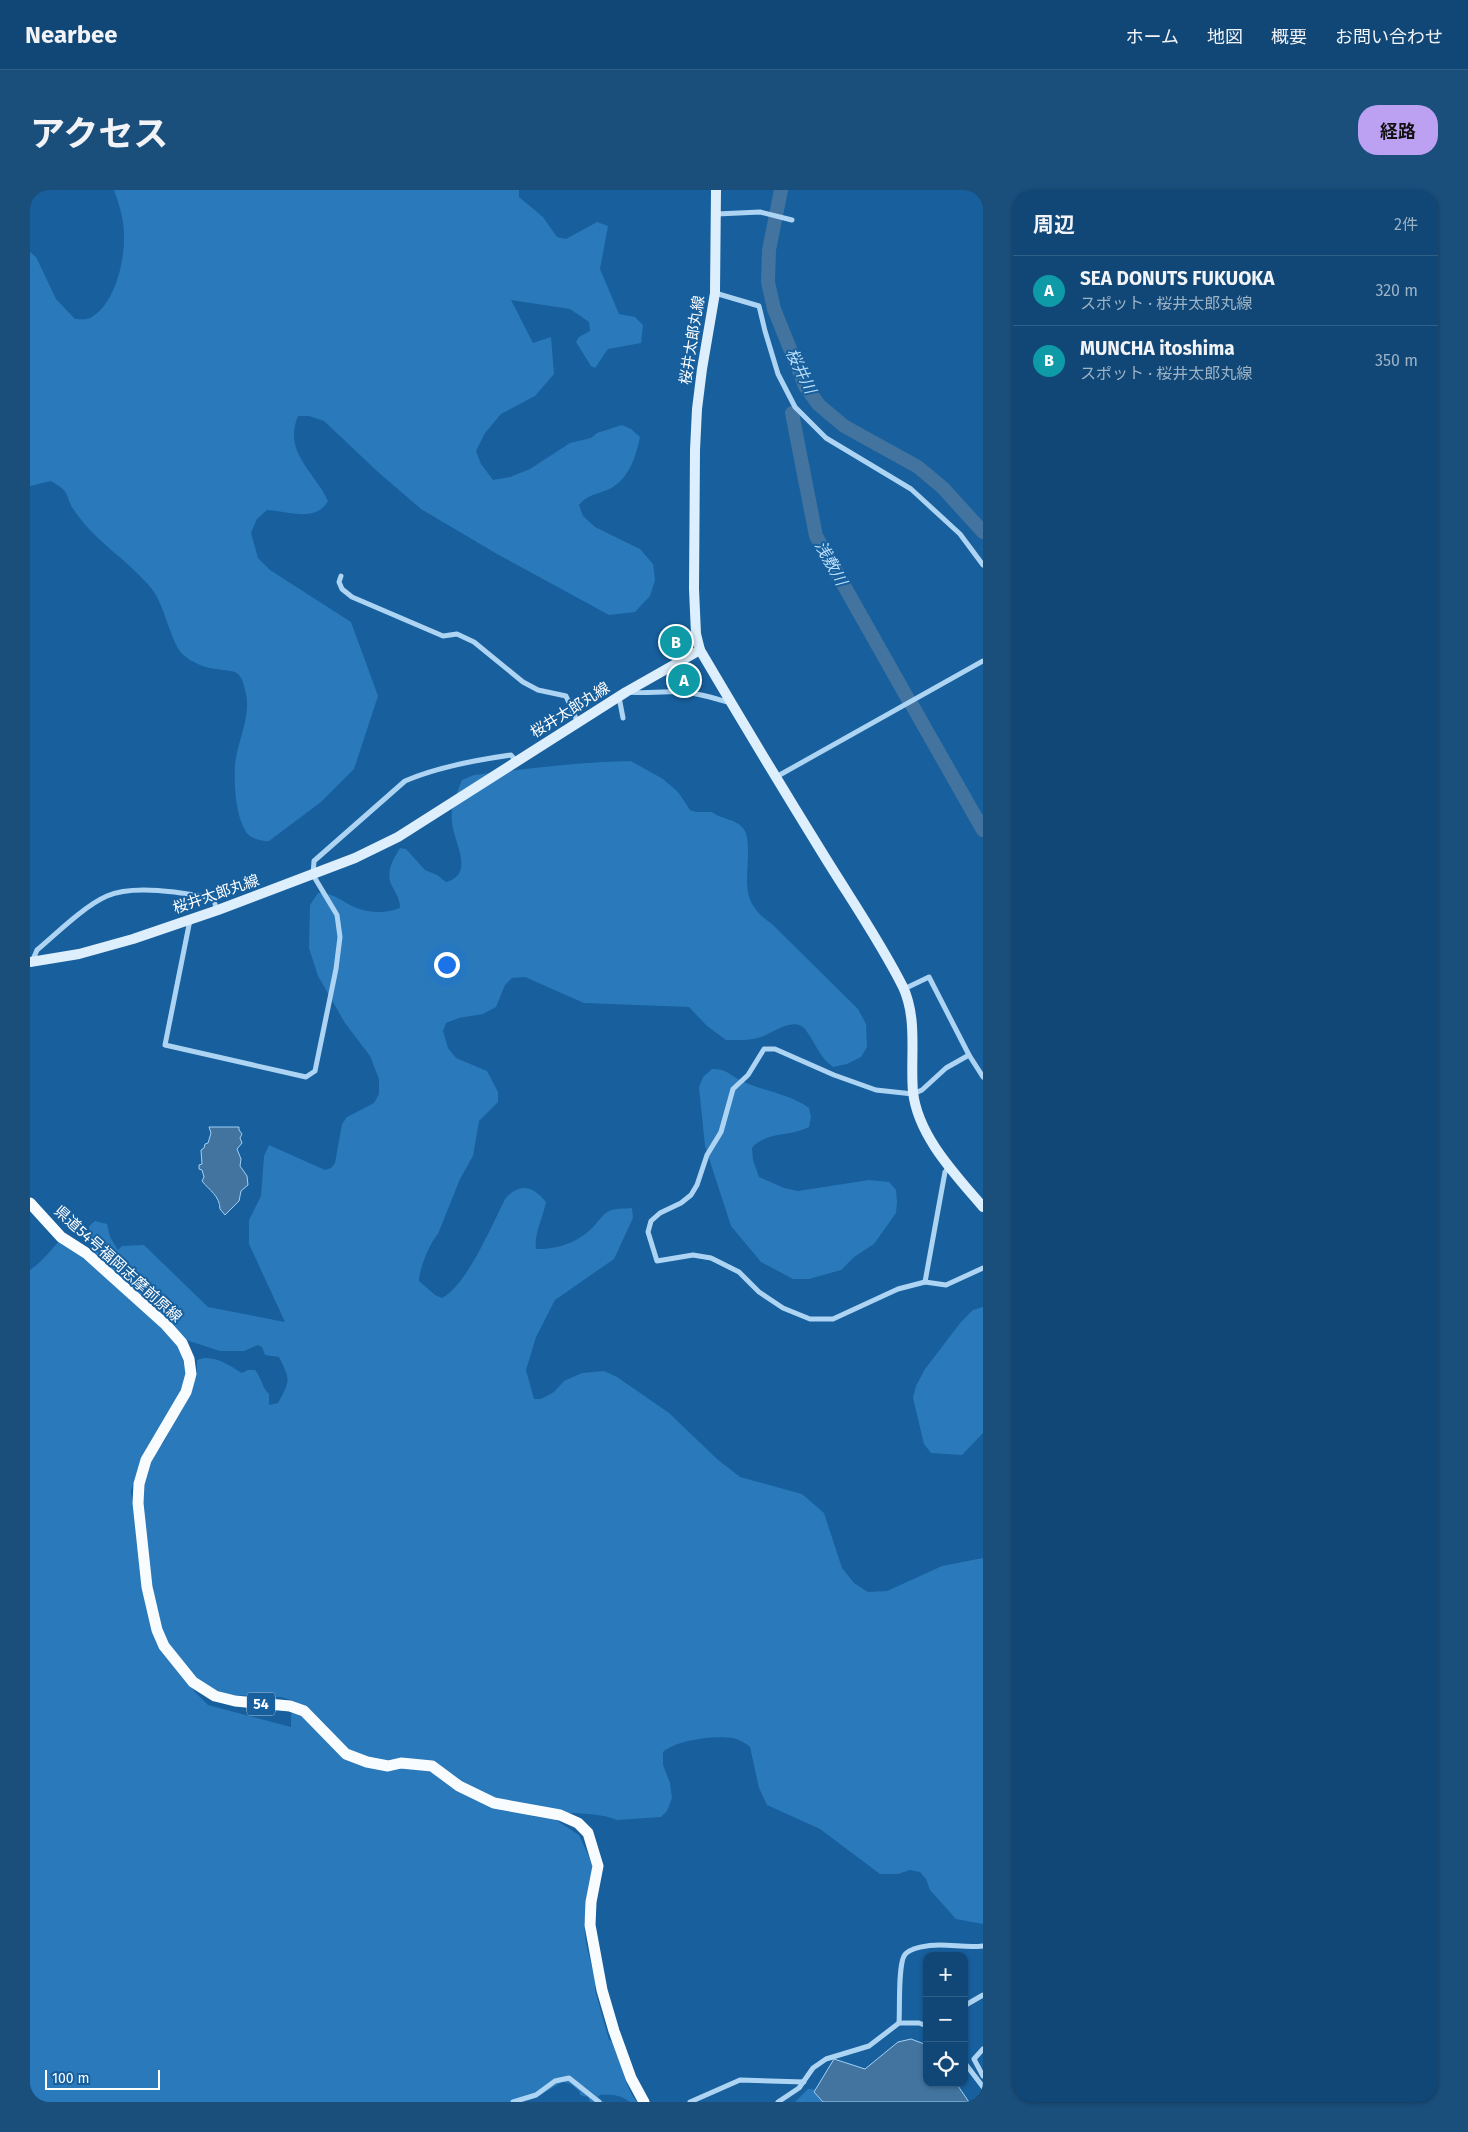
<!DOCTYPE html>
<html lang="ja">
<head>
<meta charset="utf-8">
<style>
	body { margin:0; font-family:"Fira Sans","Noto Sans JP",sans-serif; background:#1a4e7b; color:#f1f3f6 }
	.controls { position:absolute; right:15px; bottom:15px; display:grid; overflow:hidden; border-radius:10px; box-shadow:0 1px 4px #0004 }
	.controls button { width:45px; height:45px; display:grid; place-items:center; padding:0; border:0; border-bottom:1px solid #305f88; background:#114776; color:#f1f3f6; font:25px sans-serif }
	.scale { position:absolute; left:15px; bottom:12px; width:115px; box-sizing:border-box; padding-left:5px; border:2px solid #fff; border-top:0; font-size:14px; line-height:18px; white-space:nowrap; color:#fff; -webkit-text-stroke:4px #175f9d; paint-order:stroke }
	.you { position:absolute; left:416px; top:774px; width:18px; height:18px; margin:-12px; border:4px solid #fff; border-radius:50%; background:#1a73e8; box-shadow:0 0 0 8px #1a73e833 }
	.badge { display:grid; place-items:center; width:32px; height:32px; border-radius:50%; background:#bca0f2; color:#fff; font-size:16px; font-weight:700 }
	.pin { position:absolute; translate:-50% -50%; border:2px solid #fff; box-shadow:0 1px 5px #0006 }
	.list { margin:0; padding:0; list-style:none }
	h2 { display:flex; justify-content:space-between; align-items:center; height:65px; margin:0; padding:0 20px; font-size:21px }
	h2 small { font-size:16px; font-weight:400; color:#9cb2c5 }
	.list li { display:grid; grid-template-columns:32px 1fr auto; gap:15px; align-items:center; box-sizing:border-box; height:70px; padding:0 20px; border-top:1px solid #305f88 }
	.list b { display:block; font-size:19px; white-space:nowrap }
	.list p { margin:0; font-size:16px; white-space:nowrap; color:#9cb2c5 }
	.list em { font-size:16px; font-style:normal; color:#9cb2c5 }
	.icon { flex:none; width:28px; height:28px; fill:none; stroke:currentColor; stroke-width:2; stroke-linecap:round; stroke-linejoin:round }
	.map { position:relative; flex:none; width:953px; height:1912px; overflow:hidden; border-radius:20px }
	header { display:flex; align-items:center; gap:30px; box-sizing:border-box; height:70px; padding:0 25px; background:#114776; border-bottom:1px solid #305f88 }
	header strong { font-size:24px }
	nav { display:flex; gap:28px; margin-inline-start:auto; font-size:18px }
	.intro { display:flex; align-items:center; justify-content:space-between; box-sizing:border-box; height:120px; padding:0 30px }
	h1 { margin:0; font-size:35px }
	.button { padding:12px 22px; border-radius:20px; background:#bca0f2; color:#111; font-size:18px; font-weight:700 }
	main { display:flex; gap:30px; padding:0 30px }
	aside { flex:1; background:#114776; border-radius:20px; box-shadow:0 1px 4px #0004 }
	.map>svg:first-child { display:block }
</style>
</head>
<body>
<header>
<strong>Nearbee</strong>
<nav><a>ホーム</a><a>地図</a><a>概要</a><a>お問い合わせ</a></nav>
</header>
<div class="intro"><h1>アクセス</h1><a class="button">経路</a></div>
<main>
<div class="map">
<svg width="953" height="1912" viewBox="0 0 953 1912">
	<rect width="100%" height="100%" fill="#175f9d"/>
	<!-- green -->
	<g fill="#2a79ba">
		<path d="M84,0h405v7l24,20 14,20 9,2 31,-17 11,4 -8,43 19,45 16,3 8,8 -2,18 -33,6 -13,19 -4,-2 -15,-24 3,-5 11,-6 -1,-9 -19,-13 -59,-9 22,43 18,-6 3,37 -19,22 -34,18 -16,19 -9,18 5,13 12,16 17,-3 20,-8 40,-26 21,-5 6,-5 25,-8 9,4 9,8c-4,19 -10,39 -27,50 -13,8 -23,5 -34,18l4,11 12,11 45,22 13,15 2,16 -5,16 -15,16 -26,3 -112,-61 -76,-45 -43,-37 -54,-51 -15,-5h-11c-15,37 16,54 30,85 -12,22 -41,10 -61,9l-10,9 -6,14 7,25 12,12 81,52 27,74 -24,73 -33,33 -52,39c-8,0 -18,-2 -23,-9 -11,-18 -12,-47 -11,-67 2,-23 16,-48 11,-71 -5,-25 -9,-22 -30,-25 -12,-1 -30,-9 -37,-19 -11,-18 -15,-46 -28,-62 -23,-28 -55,-46 -75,-75 -13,-17 -2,-19 -25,-32l-21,5v-234l6,5 20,42 19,20c4,0 11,1 15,-1 25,-13 35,-58 34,-83 0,-16 -5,-31 -10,-45z"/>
		<path d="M601,571l32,18 15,13 12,18 6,2h16c10,8 27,7 33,19 3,6 3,16 3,23 -1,34 -6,49 25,71l85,84 8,15 1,23 -6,10 -14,7 -14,3c-14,-10 -18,-25 -28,-38 -12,-13 -32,4 -44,8 -10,4 -24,3 -35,3l-19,-14 -18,-19 -105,-4 -59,-26 -13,1 -7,7 -9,22 -13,7 -24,4 -13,5 -3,8 5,17 8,10 31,13 11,21v10l-19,19 -6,35 -13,23 -22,55c-8,8 -19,36 -19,47l16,14 7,3c25,-13 50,-73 63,-99 15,-17 28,-13 41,3 -3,16 -12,31 -10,47 18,1 41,-6 54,-19 7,-6 10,-14 19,-19 6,-3 16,-2 23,-3l1,10 -19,41 -59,41 -19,37 -10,33 8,29h7l13,-7 10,-11 18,-8 22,-2 13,6 52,36 48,46 23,18 62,17 22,19 18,55 12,15 14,9 19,-1 55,-25 41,-8v366l-27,-5 -26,-29 -4,-11 -6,-7 -10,-2 -12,4h-18l-60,-45 -53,-24 -8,-17 -9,-41c-5,-4 -11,-8 -18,-9 -18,-3 -56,2 -69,14v13l7,18 2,15 -5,13 -6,6 -44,3c-15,-8 -68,-9 -85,-4l24,4 23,15 13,28v16l-8,43 2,21 10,41 -1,6 14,50 3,1c10,19 11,43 25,61h-7c-9,-7 -19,-8 -30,-7l-2,2 6,5h-14l-2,-5 -8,-2v-3l-9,-8 -9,-2 -25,15 -16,5h-491v-832c9,-5 23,-22 30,-30l29,21 83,76 8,13 7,25 -11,26 -31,50 -14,40 6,53 15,77 13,28 30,43 13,13 83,22v-12l6,-13 -16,-5 -50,-2 -25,-8 -37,-36 -15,-32 -14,-73 -7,-55 4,-12 17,-26 10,-11 12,-24 1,-14 4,-10 12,-10 4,-8v-16c15,-7 32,5 45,13l6,-3h7c7,8 6,16 14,24v11l9,-2c13,-24 12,-23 1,-46l-14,-2 -3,-8 -4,-2 -14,6h-24l-31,-10 -30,-18 -65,-60 -5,-37 6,-5 12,3 3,13 8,13 4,-4 22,-1 64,62 77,15 -36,-78v-24l12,-24 3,-40 5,-11 56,25 6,-2 4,-5 7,-39 5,-7 27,-14 5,-9v-15l-9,-23 -25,-33 -27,-47 -9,-28 1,-43 8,-12c15,-1 23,8 36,14 15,6 31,7 46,1 0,-9 -4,-14 -8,-22 -7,-14 1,-26 8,-38l6,1 19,21 12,5 9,7c30,-8 7,-41 6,-60 -2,-15 5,-29 10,-42l12,-5c52,-6 104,-13 157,-14z"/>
		<path d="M682,879c15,0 16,5 28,11 22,11 51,14 69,28l2,9 -2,10c-18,10 -43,4 -57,21l1,12 6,17 25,11 14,3 71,-11 20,2 7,8 1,12 -1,11 -22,31 -20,13 -13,13 -32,9h-16l-32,-17 -30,-36 -26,-80 -6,-59 4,-10z"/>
		<path d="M953,1117v126l-21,22 -31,-2 -7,-9 -11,-46 3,-12 9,-17 36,-47 12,-12z"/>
		<path d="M778,1899c10,-1 15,6 21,13h-34z"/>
	</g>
	<!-- water -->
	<g fill="#42749f" stroke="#a0d0f5">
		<path d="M179,937h30v3l3,4 -2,4 2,5 -5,6 4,10 -1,7 7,10 1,9 -7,6 -2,10 -14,14 -5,-6c0,-13 -11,-19 -18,-28l2,-4 -2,-7 -3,-1v-4l3,-1 -1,-14 3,-2 1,-4 3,-1 3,-10z"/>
		<path d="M881,1849l16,6v38h29l13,19h-146l-9,-10 20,-33 31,10 33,-27z"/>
	</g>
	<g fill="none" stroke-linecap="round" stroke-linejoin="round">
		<!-- river -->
		<g stroke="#42749f" stroke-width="14">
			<path d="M751,0l-12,60 -1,32 6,27 31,77 14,19 25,21 74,41 25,21 40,44"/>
			<path d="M762,223l24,123 92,163"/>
			<path d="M882,515l71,125"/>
		</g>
		<!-- street -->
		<g stroke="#aed4f3" stroke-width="5">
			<path d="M687,24l43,-2 32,8"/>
			<path d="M685,103l44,13 6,25 13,43 17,33 31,31 85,51 49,45 23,31"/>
			<path d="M311,386l-2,6 3,7 10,8 91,39 14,-2 17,8 49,40 15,8 28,6 12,27"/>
			<path d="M599,502c16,2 31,-1 48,0 18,0 36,6 54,11"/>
			<path d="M589,507l4,21"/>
			<path d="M746,587l207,-116"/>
			<path d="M160,730l-25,125 141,32 9,-6 21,-102 4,-32 -3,-22 -24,-40 1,-14 91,-80c32,-14 71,-21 106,-26l5,6"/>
			<path d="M2,772l5,-12c19,-16 47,-44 70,-54 27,-12 77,-3 106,2l4,12"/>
			<path d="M874,799l25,-12 40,78 14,22"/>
			<path d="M939,865l-23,13 -24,22 -9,4 -37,-4 -42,-15 -59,-26h-11l-16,26 -15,14 -12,43 -14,23 -10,30 -6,10 -10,8 -21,10 -9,8 -3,11 9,29 36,-6 18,3 28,14 20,20 24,16 27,11h23l65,-30 27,-7 21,3 37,-17"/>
			<path d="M895,1092l20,-110 5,-6"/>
			<path d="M934,1816l19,-11"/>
			<path d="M869,1833c1,-15 -1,-55 5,-67 5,-9 26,-11 36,-11 15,0 28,3 43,1"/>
			<path d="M953,1859l-9,10 9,17"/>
			<path d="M934,1872l19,25"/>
			<path d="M483,1912l23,-7 19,-14 14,-3 30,24"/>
			<path d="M660,1912l50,-22 64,2"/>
			<path d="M748,1912l21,-14 14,-20 13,-9 43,-13 30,-23h20l8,3"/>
			<path d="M952,1912l1,-2"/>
		</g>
		<!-- secondary -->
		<g stroke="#ddeefc" stroke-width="10">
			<path d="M686,0l-1,103 -13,76 -5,40 -2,41 -1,139 2,45 4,16c40,68 81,136 123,204 27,44 57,87 80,133 15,32 7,71 10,105 5,44 42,82 70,115"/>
			<path d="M0,772l49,-8 54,-15 85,-29 137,-52 43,-21 228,-145 74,-42"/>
		</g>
		<!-- primary -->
		<path stroke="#f9fcff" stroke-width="11" d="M0,1013l31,34 25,16 80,72 16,18 7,16 2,15 -5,18 -40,68 -7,24 -1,19 9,84 10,43 7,16 29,36 22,14 20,5 55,5 14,5 42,43 21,8 21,4 13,-3 31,3 27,20 35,17 66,12 18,8 10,10 10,33 -7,36 -1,23 12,65 12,41 17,47 13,24"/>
	</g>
	<g text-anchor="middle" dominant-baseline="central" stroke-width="4" stroke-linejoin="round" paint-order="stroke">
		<!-- shield labels -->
		<rect fill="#175f9d" stroke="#b9cfe2" stroke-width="1" x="217" y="1502.5" width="28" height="23" rx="4"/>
		<g font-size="14" font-weight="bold" fill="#fff">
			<text x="231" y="1514">54</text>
		</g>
		<!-- street labels -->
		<g font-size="15" fill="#fff" stroke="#175f9d">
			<text transform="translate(662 150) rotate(-81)">桜井太郎丸線</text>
			<text transform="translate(540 520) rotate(-32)">桜井太郎丸線</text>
			<text transform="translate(186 704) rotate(-19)">桜井太郎丸線</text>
			<text transform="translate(88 1074) rotate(42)">県道54号福岡志摩前原線</text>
		</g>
		<!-- water labels -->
		<g font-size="16" font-style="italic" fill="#baddf9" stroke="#175f9d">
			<text transform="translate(771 181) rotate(64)">桜井川</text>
			<text transform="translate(801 373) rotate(61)">浅敷川</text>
		</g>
	</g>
</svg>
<div class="controls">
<button>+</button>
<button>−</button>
<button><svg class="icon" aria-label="locate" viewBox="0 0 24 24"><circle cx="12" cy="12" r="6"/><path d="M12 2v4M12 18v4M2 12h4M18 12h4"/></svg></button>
</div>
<div class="scale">100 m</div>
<div class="you"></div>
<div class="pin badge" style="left:654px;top:490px;background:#0f9aa8">A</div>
<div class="pin badge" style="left:646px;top:452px;background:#0f9aa8">B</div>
</div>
<aside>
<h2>周辺<small>2件</small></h2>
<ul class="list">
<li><span class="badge" style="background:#0f9aa8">A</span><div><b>SEA DONUTS FUKUOKA</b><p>スポット · 桜井太郎丸線</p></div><em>320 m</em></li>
<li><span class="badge" style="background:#0f9aa8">B</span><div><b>MUNCHA itoshima</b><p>スポット · 桜井太郎丸線</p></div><em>350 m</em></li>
</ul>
</aside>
</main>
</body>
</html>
